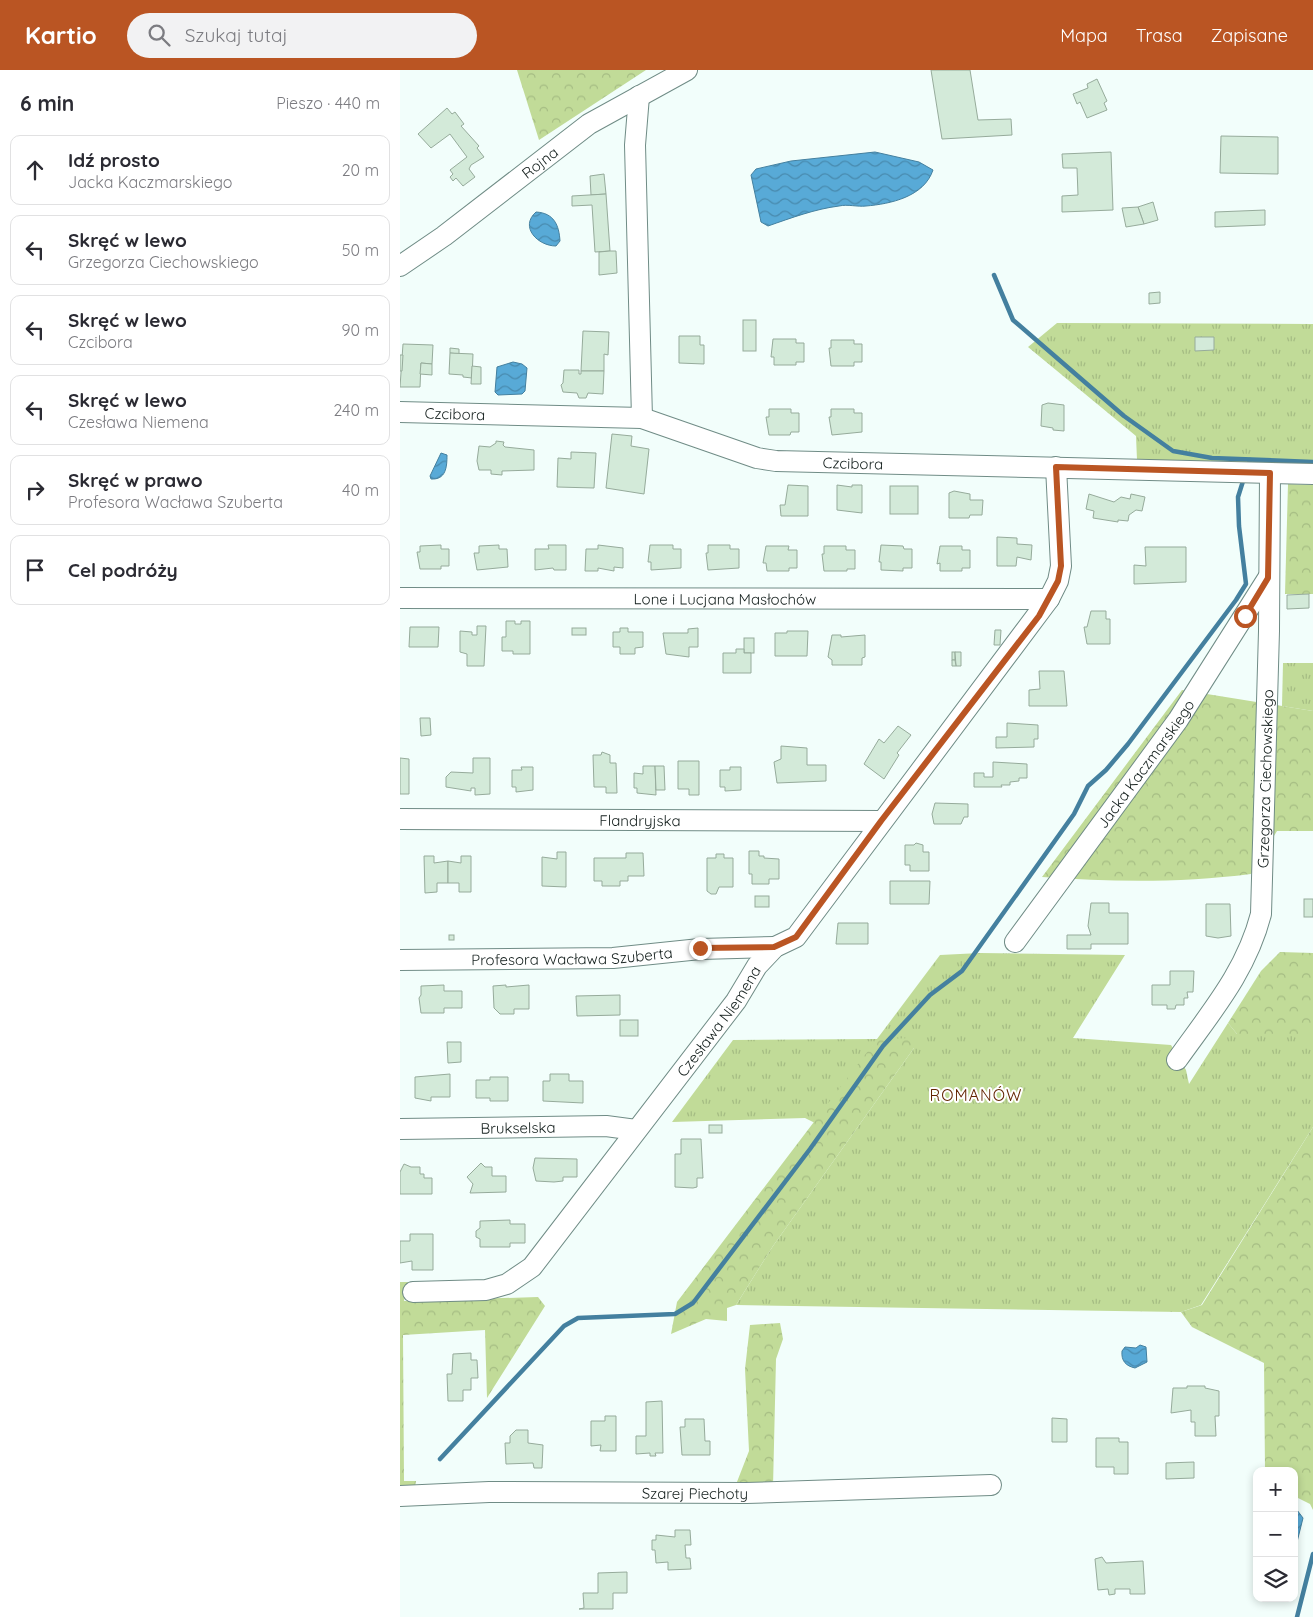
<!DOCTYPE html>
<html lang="pl">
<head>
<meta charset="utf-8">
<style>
	body { margin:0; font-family:Quicksand,sans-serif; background:#f2f2f3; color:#2b2b33 }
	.controls { position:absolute; right:15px; bottom:15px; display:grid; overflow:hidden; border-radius:10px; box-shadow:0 2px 8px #0003 }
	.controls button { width:45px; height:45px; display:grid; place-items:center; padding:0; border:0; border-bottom:1px solid #e1e1e2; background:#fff; color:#2b2b33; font:25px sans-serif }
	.stop { position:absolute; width:15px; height:15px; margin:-11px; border:4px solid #ba5523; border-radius:50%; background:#fff }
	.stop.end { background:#ba5523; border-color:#fff; box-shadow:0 1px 5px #0008 }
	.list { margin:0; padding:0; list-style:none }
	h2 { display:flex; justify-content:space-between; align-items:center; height:65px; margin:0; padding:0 20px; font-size:21px }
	h2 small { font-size:16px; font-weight:400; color:#7c7c81 }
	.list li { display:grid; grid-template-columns:32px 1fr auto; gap:15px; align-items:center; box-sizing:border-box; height:70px; margin:0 10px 10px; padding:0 10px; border:1px solid #e1e1e2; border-radius:10px }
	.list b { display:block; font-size:19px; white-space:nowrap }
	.list p { margin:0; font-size:16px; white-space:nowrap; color:#7c7c81 }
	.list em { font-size:16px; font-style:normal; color:#7c7c81 }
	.icon { flex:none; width:28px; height:28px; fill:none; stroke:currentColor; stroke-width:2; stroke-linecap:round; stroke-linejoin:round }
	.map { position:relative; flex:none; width:913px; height:1547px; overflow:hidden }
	header { display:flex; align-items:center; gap:30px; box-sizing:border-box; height:70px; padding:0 25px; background:#ba5523; color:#fff }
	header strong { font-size:24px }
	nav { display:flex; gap:28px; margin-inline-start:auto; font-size:18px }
	.search { width:350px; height:45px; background:#f2f2f3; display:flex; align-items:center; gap:12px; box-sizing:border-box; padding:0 18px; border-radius:28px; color:#7c7c81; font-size:19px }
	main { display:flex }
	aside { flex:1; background:#fff }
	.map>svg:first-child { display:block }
</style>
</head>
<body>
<header>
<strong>Kartio</strong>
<div class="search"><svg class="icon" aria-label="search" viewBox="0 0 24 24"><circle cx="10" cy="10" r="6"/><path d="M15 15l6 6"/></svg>Szukaj tutaj</div>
<nav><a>Mapa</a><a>Trasa</a><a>Zapisane</a></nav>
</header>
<main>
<aside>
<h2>6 min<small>Pieszo · 440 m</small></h2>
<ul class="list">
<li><svg class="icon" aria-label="ahead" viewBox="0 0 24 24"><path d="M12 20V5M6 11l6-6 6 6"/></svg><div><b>Idź prosto</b><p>Jacka Kaczmarskiego</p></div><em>20 m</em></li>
<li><svg class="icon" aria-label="left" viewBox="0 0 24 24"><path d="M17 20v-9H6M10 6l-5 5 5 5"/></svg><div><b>Skręć w lewo</b><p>Grzegorza Ciechowskiego</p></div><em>50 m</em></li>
<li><svg class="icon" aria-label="left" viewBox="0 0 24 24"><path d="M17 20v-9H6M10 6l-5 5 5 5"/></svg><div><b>Skręć w lewo</b><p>Czcibora</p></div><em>90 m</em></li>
<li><svg class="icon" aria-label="left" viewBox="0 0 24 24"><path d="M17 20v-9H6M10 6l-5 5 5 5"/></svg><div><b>Skręć w lewo</b><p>Czesława Niemena</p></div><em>240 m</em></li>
<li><svg class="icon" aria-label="right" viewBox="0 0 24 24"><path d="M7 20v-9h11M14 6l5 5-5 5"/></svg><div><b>Skręć w prawo</b><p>Profesora Wacława Szuberta</p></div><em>40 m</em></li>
<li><svg class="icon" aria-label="arrive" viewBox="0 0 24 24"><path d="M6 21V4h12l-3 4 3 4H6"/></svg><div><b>Cel podróży</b></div></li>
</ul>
</aside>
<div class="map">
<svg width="913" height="1547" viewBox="0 0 913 1547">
	<defs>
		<pattern id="grass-tufts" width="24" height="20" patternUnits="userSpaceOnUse" patternTransform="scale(1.25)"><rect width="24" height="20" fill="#c1db98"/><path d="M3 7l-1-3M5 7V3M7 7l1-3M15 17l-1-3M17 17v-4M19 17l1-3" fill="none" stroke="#a5bc83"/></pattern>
		<pattern id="forest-crowns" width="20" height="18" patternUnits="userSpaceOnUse" patternTransform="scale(1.25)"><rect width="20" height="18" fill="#c1db98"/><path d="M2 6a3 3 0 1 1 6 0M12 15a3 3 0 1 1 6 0" fill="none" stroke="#a5bc83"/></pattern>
		<pattern id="water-waves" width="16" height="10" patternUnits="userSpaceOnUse" patternTransform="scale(1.25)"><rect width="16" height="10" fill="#58aad7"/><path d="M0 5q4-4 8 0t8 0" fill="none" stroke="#488aae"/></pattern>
	</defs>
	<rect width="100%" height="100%" fill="#f2fefb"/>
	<!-- grass -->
	<g fill="url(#grass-tufts)">
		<path d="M657,253l256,1v143l-176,-7 -1,-24 -108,-89z"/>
		<path d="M883,593h30v48l-31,-5z"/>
		<path d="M580,883l145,2 -52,83 98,7 15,25 3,14 39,-61 9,11h76v93l-112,178 -20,7 -445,-7 37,-59 141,-198 -37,-8 -62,83 -10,-5 -133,4 61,-82 144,-1 63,-84z"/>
	</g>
	<!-- forest -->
	<g fill="url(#forest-crowns)">
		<path d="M117,0h129l-107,70z"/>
		<path d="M888,414l25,1v109h-28z"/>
		<path d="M782,620l131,21v120h-36l-26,43c-70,9 -139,8 -209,3z"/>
		<path d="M880,882l33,1v81h-76l-9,-11 33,-52z"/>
		<path d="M517,968l-3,10 -141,198 -37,59 -9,3v13l-21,-2 -35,15 6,-32 200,-263z"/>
		<path d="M913,1057v383l-3,-6 -16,-8v-25h-29l-1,-108 -72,-36 -11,-15 21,-7z"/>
		<path d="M0,1212h8l-4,19 134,-4 7,9 -58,92 -2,-68 -82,5 1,146h12l-1,6 -15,2z"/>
		<path d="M380,1253l3,16 -7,20 -3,128h-38l14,-36 -4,-82 5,-44z"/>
	</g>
	<!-- water -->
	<g fill="url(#water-waves)" stroke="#44809f">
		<path d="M475,82l44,10 14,8c-9,27 -43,34 -67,36 -9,1 -18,-2 -27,0 -24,3 -48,12 -71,20l-7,-4 -10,-47 5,-6 35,-8z"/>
		<path d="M136,142c18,1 23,13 24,29l-4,5c-18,0 -37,-19 -20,-34z"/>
		<path d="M113,292l9,2 5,4 -2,23 -3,3 -24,1 -3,-3 2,-25z"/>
		<path d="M41,383l6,2c0,12 -1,25 -16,24l-1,-3z"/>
		<path d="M740,1275l6,2 1,15 -12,6c-9,-2 -14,-7 -13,-17l3,-4 11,1z"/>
		<path d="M894,1436l9,12 -9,36z"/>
	</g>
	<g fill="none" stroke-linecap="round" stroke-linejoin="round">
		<!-- stream -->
		<g stroke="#44809f" stroke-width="4.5">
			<path d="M594,205l19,45 111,96 49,35 39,7 101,4"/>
			<path d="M848,398l2,-8"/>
			<path d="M40,1389l124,-133 14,-8 97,-4 18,-11 117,-154 73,-103 47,-51 32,-24 112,-157 14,-28 18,-16 22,-26 108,-144 10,-16 -7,-58 -1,-29 6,-19"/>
			<path d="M897,1547l16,-63"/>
		</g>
	</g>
	<!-- building -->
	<g fill="#d3ead9" stroke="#96ab9b">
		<path d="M531,0h39l8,50 33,-1 1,16 -70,4z"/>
		<path d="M697,9l10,22 -3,2 3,7 -20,8 -7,-16 -3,2 -4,-10 15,-6 -1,-4z"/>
		<path d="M47,38l5,6 3,-2 9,12 -3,2 18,20 -2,2 7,9 -13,8 -2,4 6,8 -12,9 -7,-8 -3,3 -3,-4 3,-3 -3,-4 17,-13 -17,-23 -19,14 -13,-14z"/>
		<path d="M821,66l57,1v37l-58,-1z"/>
		<path d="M711,82l2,58 -51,2v-16l16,-1 -1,-27h-14l-1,-14z"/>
		<path d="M204,104l2,20 -15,1 -1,-19z"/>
		<path d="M206,124l4,57 -15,1 -3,-47 -20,1v-10z"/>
		<path d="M753,132l5,18 -14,4 -6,-17z"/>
		<path d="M738,137l6,17 -18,3 -4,-19z"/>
		<path d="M865,140v15l-50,2v-15z"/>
		<path d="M210,181h6l1,22 -18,2v-23z"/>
		<path d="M760,222v11l-11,1v-11z"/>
		<rect x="343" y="250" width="13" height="31"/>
		<path d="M183,261l26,1 -1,23 -4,-1v17h-23z"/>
		<path d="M279,266h21v9h4v19l-25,-1z"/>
		<path d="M795,267h19v13l-19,1z"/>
		<path d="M373,269h23v4h8v19h-8v3h-22v-8h-3z"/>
		<path d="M431,270h23v4h8v18h-8v4h-23l-2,-18h2z"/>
		<path d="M3,274l30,1 -1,19 -11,-1 -1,24h-20z"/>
		<path d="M50,278l9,1v5l-9,-1z"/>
		<path d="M50,283l23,1 -1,24 -9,-1v-2l-14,-1z"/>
		<path d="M0,285h3l-1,16h-2z"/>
		<path d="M21,293l11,1v11l-12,-1z"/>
		<path d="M72,296l9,1v17h-10z"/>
		<path d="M164,300h15v4h2v-3h23l-1,23 -15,-1 -2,5h-7l-2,-5 -14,-1 -2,-7 2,-2z"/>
		<path d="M648,333l16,2v26l-11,-1v-2l-12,-2 1,-21z"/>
		<path d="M369,339h22v4h8v19h-8l-1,3h-21l-3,-18h3z"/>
		<path d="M431,339h23v4h8v19l-30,3 -3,-18h2z"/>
		<path d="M212,364l20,2 -1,10 18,3 -5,45 -38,-6z"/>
		<path d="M96,371l8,1 -1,3 2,2 29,3v20l-32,1v4l-11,-1v-4h-12l-2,-9 2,-15 11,1 6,-4z"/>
		<path d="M171,382l25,1 -2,35 -37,-1 1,-29 13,1z"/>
		<path d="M388,415l20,1v30h-27l-1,-11h5z"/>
		<path d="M437,415l15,2v-2h10v28l-25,-3z"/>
		<rect x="490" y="416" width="28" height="28"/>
		<path d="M554,421l16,3v6h13l-1,15h-12l-1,3h-20v-25z"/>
		<path d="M689,424l25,8 7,-5 9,2 1,-5 14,3 -3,14 -6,-1 -7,5 -1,6 -10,-1v2l-25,-4 1,-7 -8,-2z"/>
		<path d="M597,467l20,1v6l15,1 -1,15 -14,-3 -1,9h-19z"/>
		<path d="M41,475v4h8v17h-8v3h-21l-3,-17h3v-6z"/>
		<path d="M99,475v4h8l1,18 -31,3 -3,-17h5v-7z"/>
		<path d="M148,475h18v25h-12l-1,-2 -18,2v-21h14z"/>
		<path d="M198,475l25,3v20l-9,-1v4l-16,-3v3h-13l1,-22h12z"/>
		<path d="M250,475h23v4h8v19l-30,2v-8h-3z"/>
		<path d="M308,475h22v4h9v19l-31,2 -2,-17h2z"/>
		<path d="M481,475l22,1 1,3h8v19h-9v3l-22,-1v-8h-2z"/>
		<path d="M366,476h23l-1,4h9v18h-8v3h-22l-1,-8h-3z"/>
		<path d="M424,476h22v4h9v19h-8v2h-23l-2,-17h2z"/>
		<path d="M540,476h22v4h8v18h-8v3h-22v-8l-3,1z"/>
		<path d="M745,477h41v35l-52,2v-19l12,1z"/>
		<path d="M909,524v14l-22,1v-14z"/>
		<path d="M691,541h15v8h4v25h-23l-3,-17h3z"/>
		<path d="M106,551h9v3h6v-3h9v33h-17v-3h-11v-14h4z"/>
		<path d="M77,556h9l-2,40h-17v-12l-7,-2v-21l12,1v3h5z"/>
		<path d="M10,557h29l-1,20h-29z"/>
		<rect x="172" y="558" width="14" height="7"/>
		<path d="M220,558h8v4h15v15l-8,1v6h-15v-7h-7v-15h7z"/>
		<path d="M298,558v19h-9v10l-23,-3 -3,-21h25v-4z"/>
		<path d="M595,560h6l-1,15h-6z"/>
		<path d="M387,561h21l-1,25h-32v-23h12z"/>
		<path d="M432,565h9v2l24,-2v22l-3,1v7h-30v-5l-4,-3z"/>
		<rect x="344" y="568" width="10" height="15"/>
		<path d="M336,579h8v4h7v20h-28v-20h13z"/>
		<rect x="552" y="582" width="3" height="8"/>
		<path d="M555,582h6v14h-5z"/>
		<path d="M552,590h3l1,6h-4z"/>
		<path d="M639,601h25l3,35h-38v-16l11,-1z"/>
		<path d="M20,648h10l1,17 -10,1z"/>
		<path d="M607,653l31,2v14h-4v8l-38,1v-11h11z"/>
		<path d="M498,656l13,9 -14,18 2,2 -15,24 -20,-15 15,-25 5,4z"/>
		<path d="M381,676l26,2v17h19v16l-49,2 -3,-21 7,-3z"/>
		<path d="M202,682l8,3v8h6l1,30h-11v-6h-12l-1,-32h8z"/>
		<path d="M0,688l9,1v35h-9z"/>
		<path d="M73,688h17v36l-15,1v-7h-4v3l-25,-4v-10l5,-5 22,1z"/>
		<path d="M278,691h21v34h-10v-6h-11z"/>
		<path d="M593,692l34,2v14h-8v3l-9,1v3h-9l1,2h-28v-14h10v4h9z"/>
		<path d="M243,696h12l1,29 -19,-2v-5h-3v-15l9,1z"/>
		<path d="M255,696h9l1,24h-9z"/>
		<path d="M121,697h12v23l-17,2v-5h-4v-17h10z"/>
		<path d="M330,697h11v23l-16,1v-4h-5v-17h10z"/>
		<path d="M535,733l33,1v13h-4l-3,7h-27l-2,-10z"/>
		<path d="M516,773l7,2v7h6v19h-19v-6h-5v-20h9z"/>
		<path d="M349,781h10v5h5v2l15,1v20h-10v5h-17v-10h-3z"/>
		<path d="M157,782h9v35l-24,-1v-29l15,2z"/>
		<path d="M226,783h17l1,23h-16v5h-8v5h-18v-5h-8v-23h32z"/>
		<path d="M316,784h8v4h9v29h-14l-3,7h-5l-4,-3v-33h9z"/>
		<path d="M24,786h10v7l14,-2v22h-11v9l-12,1z"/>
		<path d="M61,786h10v36h-12v-9h-11v-22l13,2z"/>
		<path d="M490,811h40l-1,23h-39z"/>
		<rect x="355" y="826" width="14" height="11"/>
		<rect x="904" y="829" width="9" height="18"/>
		<path d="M691,833h18v10h19v31h-37v5h-24v-14h24l-3,-9z"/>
		<path d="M806,834h24l1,32 -13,2 -12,-2z"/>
		<path d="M438,853h30v21h-32z"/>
		<rect x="49" y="865" width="5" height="5"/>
		<path d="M770,901h24l-1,21h-6l1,6h-4v7h-8l-1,4h-8v-4h-15v-20h18z"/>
		<path d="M44,915v6h18v17h-18v5h-23l-2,-15 2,-3v-9z"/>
		<path d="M106,915v2l23,-2v24h-15v5h-14l-6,-6 -1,-22z"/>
		<path d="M220,925v20l-43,1 -1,-20z"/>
		<rect x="220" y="950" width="18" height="16"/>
		<path d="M47,972h14v20l-13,1z"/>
		<path d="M50,1004v23h-19v4l-16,-3v-21z"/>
		<path d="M150,1004h19v7h14v22l-40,-2v-20h7z"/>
		<path d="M90,1007h18v24h-18v-3h-14v-18h14z"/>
		<rect x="309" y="1055" width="13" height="8"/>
		<path d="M281,1069h20l2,39h-6v9l-4,1 -18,-1v-33h6z"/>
		<path d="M135,1088l42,1v18h-14v4l-9,1 -18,-1 -3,-13z"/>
		<path d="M81,1093l4,4h7v9h14v16l-36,1 3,-9 -6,-7z"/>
		<path d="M4,1094l7,3h9v7h4v4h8v16h-32v-22z"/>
		<path d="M110,1150v4h15v19h-15v4h-30v-8l-4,-2v-6l4,-3v-7z"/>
		<path d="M10,1164h23v36h-21v-9l-12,2v-22h10z"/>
		<path d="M71,1283v7h6l1,18h-7v12h-8v11h-15l-1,-27h5l1,-20z"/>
		<path d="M787,1316h18v2l14,3v25h-4l1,20h-21v-14h-4v-12l-20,3 2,-25h14z"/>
		<path d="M262,1331l1,52h-8l1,3h-6v-3l-14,1v-18h10v-34z"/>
		<path d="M205,1346h11v35h-16l1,-6 -10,1v-25h14z"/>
		<path d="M652,1348l15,1v23h-15z"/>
		<path d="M285,1349h19l1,22h5v14h-28l-2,-28h5z"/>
		<path d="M116,1360h12v13l15,2 -1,23h-8l-1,-5 -27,1 -1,-21h5v-7z"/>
		<path d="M696,1368h23v4h9v32h-14v-7h-18z"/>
		<path d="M794,1392v16l-28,1v-16z"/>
		<path d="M275,1460h15l1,15h-6l1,13h4l1,11 -23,1v-8l-12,1 -1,-13h-3v-10h4v-5l19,2z"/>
		<path d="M702,1487l4,6 37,-2 2,33h-15v-5h-15v5l-6,1 -1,-6 -10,1 -3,-31z"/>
		<path d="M227,1502v21h-14v16h-34l5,-1 -1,-15h15v-20z"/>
	</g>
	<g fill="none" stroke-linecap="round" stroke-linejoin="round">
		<defs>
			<g id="minor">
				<path d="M239,26l-4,49 7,273"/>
				<path id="s1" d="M0,196l44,-30 145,-112 98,-54"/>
				<path id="s2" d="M0,342l242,6 115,40 19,3 537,13"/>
				<path id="s3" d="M0,528l649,1"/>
				<path id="s4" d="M0,749l481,2"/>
				<path id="s5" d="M615,872l163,-222 90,-142"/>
				<path id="s6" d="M0,890l213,-2 87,-9 75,-2"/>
				<path id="s7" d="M777,990c34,-48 69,-88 84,-146l8,-283 1,-158"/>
				<path id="s8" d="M0,1059l206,-3 30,4"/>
				<path id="s9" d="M13,1222l73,-2 21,-6 25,-17 204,-266 21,-35 18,-19 21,-10 253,-338 9,-18 3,-15 -5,-99"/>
				<path id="s10" d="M0,1426l89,-4 257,1 245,-8"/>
			</g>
		</defs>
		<!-- minor casing -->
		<use href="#minor" stroke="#708c86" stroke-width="22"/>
		<!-- minor -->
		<use href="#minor" stroke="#fff" stroke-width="20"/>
	</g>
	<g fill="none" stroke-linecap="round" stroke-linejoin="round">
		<!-- route -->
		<path stroke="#ba5523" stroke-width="6" d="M300,878l74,-1 22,-10 85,-116 158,-205 19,-35 3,-15 -5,-99 214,6 -2,105 -23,38"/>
	</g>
	<g text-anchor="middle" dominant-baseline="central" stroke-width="4" stroke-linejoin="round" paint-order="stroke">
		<!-- street labels -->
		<g font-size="15" fill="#141f1d" stroke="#fff">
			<text stroke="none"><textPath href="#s1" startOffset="174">Rojna</textPath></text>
			<text stroke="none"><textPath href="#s2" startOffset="55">Czcibora</textPath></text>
			<text stroke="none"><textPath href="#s2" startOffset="460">Czcibora</textPath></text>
			<text stroke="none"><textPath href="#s3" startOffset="325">Lone i Lucjana Masłochów</textPath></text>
			<text stroke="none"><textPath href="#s5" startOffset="221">Jacka Kaczmarskiego</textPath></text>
			<text stroke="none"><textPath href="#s7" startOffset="305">Grzegorza Ciechowskiego</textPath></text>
			<text stroke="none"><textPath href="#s4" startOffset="240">Flandryjska</textPath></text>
			<text stroke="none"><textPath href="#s6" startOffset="172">Profesora Wacława Szuberta</textPath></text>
			<text stroke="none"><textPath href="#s9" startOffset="434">Czesława Niemena</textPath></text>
			<text stroke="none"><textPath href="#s8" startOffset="118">Brukselska</textPath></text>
			<text stroke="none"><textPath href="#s10" startOffset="295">Szarej Piechoty</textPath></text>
		</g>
		<!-- neighbourhood labels -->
		<g font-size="16" letter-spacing="1" fill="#632502" stroke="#fff">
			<text x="576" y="1025">ROMANÓW</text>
		</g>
	</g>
</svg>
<div class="controls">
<button>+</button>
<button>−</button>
<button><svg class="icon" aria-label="layers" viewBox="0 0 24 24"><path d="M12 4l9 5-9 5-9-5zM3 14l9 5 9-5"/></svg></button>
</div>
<div class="stop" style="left:845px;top:546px"></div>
<div class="stop end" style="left:300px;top:878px"></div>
</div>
</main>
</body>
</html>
